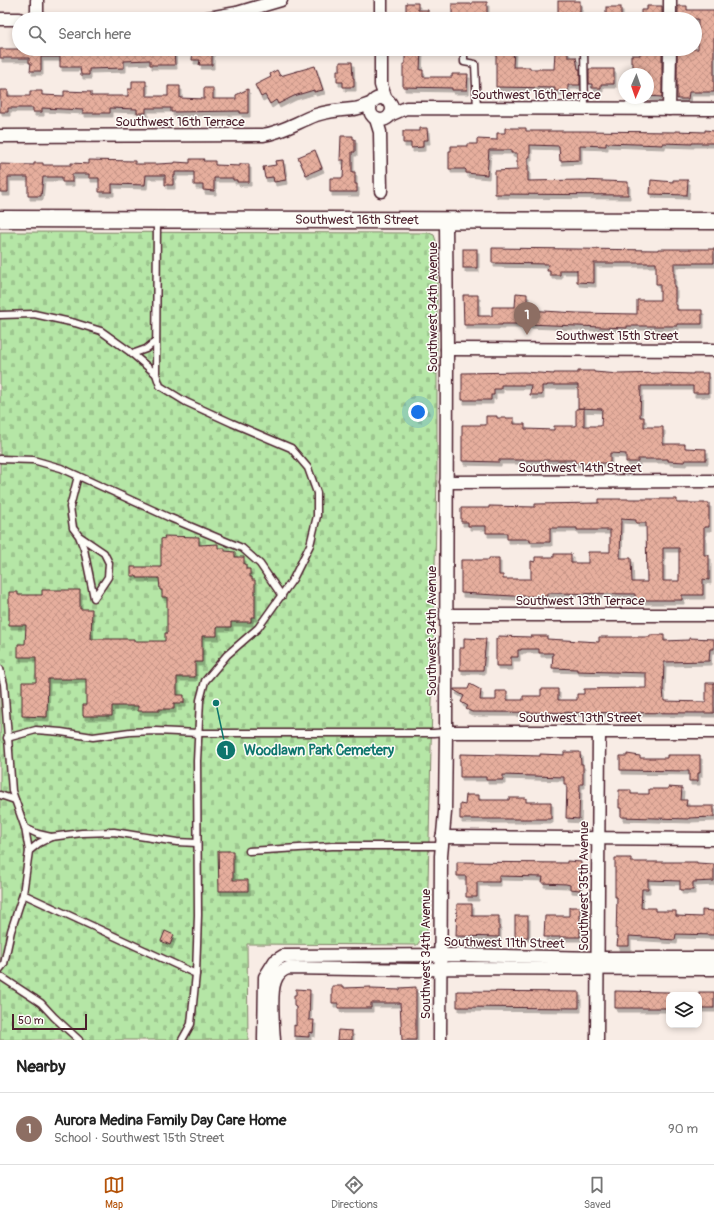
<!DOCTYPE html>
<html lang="en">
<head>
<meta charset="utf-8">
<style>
	body { margin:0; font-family:Pangolin,sans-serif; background:#f2f2f2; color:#222 }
	.controls { position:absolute; right:12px; bottom:12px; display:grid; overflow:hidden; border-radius:8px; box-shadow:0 2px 6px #0003 }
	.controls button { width:36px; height:36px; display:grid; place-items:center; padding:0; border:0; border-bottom:1px solid #e0e0e0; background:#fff; color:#222; font:20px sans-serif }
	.compass { position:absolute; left:618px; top:68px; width:36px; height:36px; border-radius:50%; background:#fff; box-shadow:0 2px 6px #0003; rotate:182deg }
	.scale { position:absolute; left:12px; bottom:10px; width:75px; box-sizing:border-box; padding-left:4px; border:2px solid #4a1f2b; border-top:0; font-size:11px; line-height:14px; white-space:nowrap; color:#4a1f2b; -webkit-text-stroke:3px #fdfcf7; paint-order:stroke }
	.you { position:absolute; left:418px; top:412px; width:14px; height:14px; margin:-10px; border:3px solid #fff; border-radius:50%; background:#1a73e8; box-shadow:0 0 0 6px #1a73e833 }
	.badge { display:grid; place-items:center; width:26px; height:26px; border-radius:50%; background:#b45309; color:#fff; font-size:13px; font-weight:700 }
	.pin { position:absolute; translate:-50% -33px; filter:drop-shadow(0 1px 2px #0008) }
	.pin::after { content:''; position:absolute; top:21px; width:14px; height:12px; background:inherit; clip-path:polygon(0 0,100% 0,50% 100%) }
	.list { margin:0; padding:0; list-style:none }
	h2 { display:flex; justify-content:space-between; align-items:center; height:52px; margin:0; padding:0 16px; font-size:17px }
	h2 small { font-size:13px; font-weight:400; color:#767676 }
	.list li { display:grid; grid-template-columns:26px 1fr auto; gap:12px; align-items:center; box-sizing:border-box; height:72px; padding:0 16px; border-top:1px solid #e0e0e0 }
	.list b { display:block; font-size:15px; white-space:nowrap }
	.list p { margin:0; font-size:13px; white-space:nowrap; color:#767676 }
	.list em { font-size:13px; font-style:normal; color:#767676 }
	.icon { flex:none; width:22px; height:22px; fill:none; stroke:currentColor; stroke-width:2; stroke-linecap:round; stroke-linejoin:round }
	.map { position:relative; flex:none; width:714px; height:1040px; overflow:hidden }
	.search { position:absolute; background:#fff; box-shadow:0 2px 6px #0003; left:12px; right:12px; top:12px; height:44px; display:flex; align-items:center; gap:10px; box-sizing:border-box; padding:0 14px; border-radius:22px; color:#767676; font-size:15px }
	.sheet { height:124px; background:#fff }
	nav { display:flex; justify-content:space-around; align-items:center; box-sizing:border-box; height:56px; border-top:1px solid #e0e0e0; background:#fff; font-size:11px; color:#767676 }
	nav a { display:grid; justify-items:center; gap:2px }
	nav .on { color:#b45309 }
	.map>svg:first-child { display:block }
</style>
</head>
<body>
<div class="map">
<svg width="714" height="1040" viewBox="0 0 714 1040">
	<defs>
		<pattern id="cemetery-stones" width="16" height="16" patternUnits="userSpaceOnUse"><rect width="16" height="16" fill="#b5e6a6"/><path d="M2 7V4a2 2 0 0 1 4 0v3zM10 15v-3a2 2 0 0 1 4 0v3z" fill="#9dc58f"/></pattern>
		<pattern id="building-cross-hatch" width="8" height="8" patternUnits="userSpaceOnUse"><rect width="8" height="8" fill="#e6ae9d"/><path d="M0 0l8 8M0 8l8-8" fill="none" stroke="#c79587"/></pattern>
		<filter id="shadow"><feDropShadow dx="2" dy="4" stdDeviation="0" flood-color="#0004"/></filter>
	</defs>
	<rect width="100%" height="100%" fill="#f8ece5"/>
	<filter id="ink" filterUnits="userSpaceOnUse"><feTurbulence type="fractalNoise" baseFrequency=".025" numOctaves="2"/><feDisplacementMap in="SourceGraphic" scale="8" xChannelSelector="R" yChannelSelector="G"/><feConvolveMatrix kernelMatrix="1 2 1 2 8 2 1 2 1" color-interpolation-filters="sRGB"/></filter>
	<g filter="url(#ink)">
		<!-- cemetery -->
		<path fill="url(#cemetery-stones)" stroke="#808268" d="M0,232l429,1 5,2 3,9v230l-10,457 -10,14 -170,-1 1,96h-248z"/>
		<!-- building -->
		<g fill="url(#building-cross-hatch)" stroke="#4a1f2b" fill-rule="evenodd" filter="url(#shadow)">
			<rect x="558" y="1" width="22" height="14"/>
			<path d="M472,2h15v17h-35v-15h20z"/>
			<path d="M406,3h12v7h10v9h-22z"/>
			<path d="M647,6h15v11l-21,1v-8h6z"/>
			<path d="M678,6h9v4h27v82h-25l-1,7h-11v-50h21v-30h-20z"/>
			<rect x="606" y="7" width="15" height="12"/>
			<path d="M0,49h174l1,16h-25v-5l-26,1v7l-35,1v6h-8l-1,-8h-20v-10h-19v14h-11l1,-8h-2v-5h-29z"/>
			<path d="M193,49h19v16h-13l1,-5h-8z"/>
			<path d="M408,49h13l-1,21h3v7h29v-3h16l-1,16h-15v-2l-49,-1v-23h2v-11h1v-2h2z"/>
			<path d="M506,49h8l-1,18h17v2h24l1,-18h13v6h8l2,12h2v16h-12v6h-13v-3l-59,-1v-37l10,1z"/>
			<path d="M640,49h22v48l-14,-1v-22h-15v-11h-2v-8h9z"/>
			<path d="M340,62h12l1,16h1v9h-11v-5h-6v-12h3z"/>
			<path d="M315,66l8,24 -9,2v-2l-20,6 -16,8 -2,-4 -6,4 -5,-9 -4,2 -6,-12 16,-8 -1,-3 7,-4 3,6z"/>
			<path d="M589,69h25v15h-13v4h-9v-4h-3z"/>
			<path d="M132,81h14v15h22v-10h12v12l24,1v-11h9v11h23v-4l12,-6v24h-8v-2l-69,1v-4h-25v5h-9v-4l-27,-1v5h-27v-3l-41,-2v4h-9v-4h-25v4h-8v-22h8v6h22v-5h12v4l22,1v-5l27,1v4h37v-7h4z"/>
			<path d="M420,128h7l1,12h-5v7l-12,1v-5h-8v-12h17z"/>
			<path d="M505,128h21v3h55l94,1v-1l30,1v-2l9,1v12h-22v1l-29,-1v2l-57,-2v3l-26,-1v15l-20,1 -1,-15 -29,-1v12h-2v24l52,-1 48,2v13l-133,-1v-23l22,-1v-17h-6v-3h-22l-2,25 -21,-2v-3l-1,-1h-16v-18h2v-5h16v-2h10v-5l20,1v-7h8z"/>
			<path d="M341,136h12v3h2v13h-3v20h3v12h2v8h-27v-14h13l1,-18h-4z"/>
			<path d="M315,150l7,18 -16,7 -8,-18z"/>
			<path d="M190,159h14l-1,2h12v4l25,1v-2h9v18h-12v-2h-4v-2h-19v13l-11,-1v-5h-9v-13h-19v4h-2v9h-8v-10h-19l-1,10 -33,-1v8h-13v-14h-10v-4h-17v8h-10v-5h-19l-2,19h-13v-19h-20v15h-8v-28l34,1v-2h9v2h28v-2l18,1v-4l46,1v3h23l17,-1v-1l15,1z"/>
			<path d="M283,160l3,20 -12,2 -1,-5 -8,1 -2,-11 13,-2 -1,-4z"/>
			<path d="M651,180l22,2v-2h15l-1,15 -37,-1z"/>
			<path d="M492,248l166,2v-1h56v14h-40v24h1v18h2v5h25v14h-25v2h-50v2l-100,-4h-25v1h-38l-1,-30h15v21h14v-9h23l1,-14 11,1v16l50,3 60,1v-14h23v-16h-4v-21h-62v20l-17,-1v-12h-17v5h-10v-4h-3l1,-7 -56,-1z"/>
			<rect x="463" y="249" width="14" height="19"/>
			<path d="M578,371h16v1l25,2 42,-1 32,1v-1h15v20h-15v-7h-52l-1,31h4v10h19v17h22v4l21,1v11h-21l-1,2 -16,-1v-2h-30v3h-12v-8l-16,-1v10h-35v-3h-76v2l-37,-1v-36h24v-9h11v2h17v6h11v5l29,1v-4h22v-17l8,-1v18h17l1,-17 -24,-1v-23h-31v1h-5v9h-12l1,-10h-30v4h-7v6h-3v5h-29v-27l62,-1 30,2v-1h24z"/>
			<path d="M599,499h78v4h32v24h-5v28h5v25l-6,-1v16h-21v5h-47v-6l-88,-1v3h-34l-52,-3v-33h28v-2h10v17h4v4h28v-18l4,1v-5h19v-3h17v9h17v-11h22v-22h-33v-2h-27v14h-20v-3h-23v-6h-21v-7h-18v-4h-7v-14h28v-2l46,1v-3l64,-1zM621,519l15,1v3h10l1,59h-15l-1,-24h-11zM663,548h16v33h-16z"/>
			<path d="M164,536l35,1v8l19,-1v4h7v3l10,1v5h9v7h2v5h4v8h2v3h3v37h-4v5h-20v5h-14v9h-15v26h-7v15h-18v18h7v8h-10v6h-15v2h-21v-5h-26v10h-29v-11h3v-26h-38l-1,38 -25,-1v-34h14v-25h-18v-13h7l1,-19h-17v-33h9v3h24v-5h38v19h12l-1,30h43v2h31v-8h2v-36h-5v-7h-2l-1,-12h-22v-2h-6v-9h30v-28l4,-1z"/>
			<path d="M650,635h14v6l25,-1v-2l25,1v10h-4l-1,12 -45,1 -1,26 1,13 42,1v-19h8v30l-242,-1 -6,-3 2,-3 -7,-4 3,-6 -10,-6v-1h14l2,-5 11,6 -1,10h16v-9h11v9h16v-4h18v-7h17v11h19v-6h7v-5l62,-1v-15l-69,-2v-2l-25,-1 1,-15h-14v-4h-18v1h-3v7h-7v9h-15v-27h2v-3l33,1v-1h16v3l52,3v-5h51z"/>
			<path d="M464,638l22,1 -3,31h-23v-22h4z"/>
			<path d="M564,752h16l1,12h2v20h-3l-1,35 -13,-1 1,-34h-3v-7l-61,-2v5h-17v-3h-26v-23l80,2v-2l24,1z"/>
			<path d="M627,754l13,2v2h27v-3h33v18h-2v8h-9v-10l-69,-1v-14h7z"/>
			<path d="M668,787l14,1 -1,12h6l-1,6h28v11l-25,1v1l-68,-2v-9h-2v-18h12v4h18v-5h19z"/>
			<path d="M466,795h13v5h30v-2h17v4h25v17h-91v-15l5,1z"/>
			<path d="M218,851h15v29h15v11h-29z"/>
			<path d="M615,858h16v4h66v1l17,1v17l-21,1v8h-13v-9l-32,-1v9h-6l-1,19h14v3h21v5l26,1v-7l12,1v24l-38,-1 -1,6 -14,-1v-1l-32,-2v10h-12l1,-9h-2l1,-40h-2z"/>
			<path d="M567,861l14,1 -1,28 -10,-1v-4l-4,-1 -24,-1 1,-6 -44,-1v6h-22v15h-11v-21h-9v-14l110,1z"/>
			<path d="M457,904h15v12h27v21l-43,-1z"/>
			<path d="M569,907h11v30h-36l1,-21h24z"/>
			<rect x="515" y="916" width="13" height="21"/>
			<path d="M165,931l9,4 -4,10 -9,-4z"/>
			<path d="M332,986h12v2l27,-1v2l29,1v-2l16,-1v53h-14l-2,-37h-29v5h-33v-5h-6z"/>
			<path d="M296,989l14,1 -1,30h5l-1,13 -4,-1v5l-15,-1v-11l2,1v-19l-2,-1v-11h2z"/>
			<path d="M457,991l122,1v16l-122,-1z"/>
			<path d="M615,991l54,1v16h-54z"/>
			<rect x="699" y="992" width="15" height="16"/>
			<path d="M338,1030l14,1v9h-15z"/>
		</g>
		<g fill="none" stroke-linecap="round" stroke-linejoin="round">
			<defs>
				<g id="lane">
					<path d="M464,49v13l11,2 2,45"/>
					<path d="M584,49l1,59"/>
					<path d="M157,220l-1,154 4,12 26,16 46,21 59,25 17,20 9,25v23l-7,29 -17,34 -35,49 -31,27 -22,26 -5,19 -3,61 1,154 -2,59 -5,50 -9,16"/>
					<path d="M0,315l34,-1 41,9 26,8 28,20 27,23"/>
					<path d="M132,354l14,-5 10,-8"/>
					<path d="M0,459l33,1 28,8 107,49 74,31 18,16 22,32"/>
					<path d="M78,476l-8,31 3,21 6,8 25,17 5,10 -1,14 -14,21 -10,-49 -5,-13"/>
					<path d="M0,669l4,15 8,107 13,37 4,23 -6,43 -12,37 -7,33 -4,5"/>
					<path d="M7,738l29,-8 25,2 32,5 37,-5 26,-1 42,2h236l12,-1"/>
					<path d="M0,795l15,5"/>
					<path d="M25,828l13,6 13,3"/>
					<path d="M29,851l10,-8 12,-6 31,-4 32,-1 63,10 20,1"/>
					<path d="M249,851l83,-5h109"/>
					<path d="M23,894l173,80"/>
					<path d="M0,976l41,27 13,14 25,23"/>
				</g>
				<g id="street">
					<path d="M37,0v19"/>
					<path d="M0,19h19"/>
					<path d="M203,19l34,-6 44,-13"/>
					<path d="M381,19v-19"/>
					<path d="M670,19v-19"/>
					<path d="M381,49v36l5,15"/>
					<circle cx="381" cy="109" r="11"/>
					<path d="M669,109l1,-60"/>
					<path d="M390,115l16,-7 308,1"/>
					<path d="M376,119l4,13 1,59"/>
					<path d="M0,136l263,-1c20,-3 34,-13 53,-20 12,-4 24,-5 37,-6 6,0 12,-4 18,-5"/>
					<path d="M447,349l267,1"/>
					<path d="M446,482l268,-1"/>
					<path d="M446,615h268"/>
					<path d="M446,732h268"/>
					<path d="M442,837l272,2"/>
					<path d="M264,1040l1,-63 10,-16 8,-5 177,-1 137,3h117"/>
					<path d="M274,1040c-1,-14 -4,-47 1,-59 2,-6 7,-11 13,-13l131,2 33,-2 262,1"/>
					<path d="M440,1040l1,-184 4,-44 1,-80 1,-383 -1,-128"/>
					<path d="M597,1040l2,-308"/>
				</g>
				<g id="secondary">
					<path id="s1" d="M0,219l714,2"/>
				</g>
			</defs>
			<!-- lane casing -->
			<use href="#lane" stroke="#4a1f2b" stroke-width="9"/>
			<!-- street casing -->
			<use href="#street" stroke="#4a1f2b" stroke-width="15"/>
			<!-- secondary casing -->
			<use href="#secondary" stroke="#4a1f2b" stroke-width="19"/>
			<!-- lane -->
			<use href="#lane" stroke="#fdfcf7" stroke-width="6"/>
			<!-- street -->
			<use href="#street" stroke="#fdfcf7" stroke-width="12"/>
			<!-- secondary -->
			<use href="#secondary" stroke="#fdfcf7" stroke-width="16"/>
		</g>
	</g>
	<g text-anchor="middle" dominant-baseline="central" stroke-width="3" stroke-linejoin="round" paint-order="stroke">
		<!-- street labels -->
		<g font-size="13" fill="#4a1f2b" stroke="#fdfcf7">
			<text x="536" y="95">Southwest 16th Terrace</text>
			<text x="180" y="122">Southwest 16th Terrace</text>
			<text stroke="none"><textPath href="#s1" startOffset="357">Southwest 16th Street</textPath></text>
			<text transform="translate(433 307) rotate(-90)">Southwest 34th Avenue</text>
			<text x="617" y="336">Southwest 15th Street</text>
			<text x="580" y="468">Southwest 14th Street</text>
			<text x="580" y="601">Southwest 13th Terrace</text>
			<text transform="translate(432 631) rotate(-90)">Southwest 34th Avenue</text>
			<text x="580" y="718">Southwest 13th Street</text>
			<text transform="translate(584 886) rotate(-90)">Southwest 35th Avenue</text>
			<text transform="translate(504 943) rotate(1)">Southwest 11th Street</text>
			<text transform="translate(426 954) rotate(-90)">Southwest 34th Avenue</text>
		</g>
	</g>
	<!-- callouts -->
	<path fill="none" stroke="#0f766e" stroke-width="1.5" d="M216 703L226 750"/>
	<g fill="#0f766e" stroke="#fdfcf7" stroke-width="1.5">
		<circle cx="216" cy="703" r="4"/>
		<circle cx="226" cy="750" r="10"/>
	</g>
	<g font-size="12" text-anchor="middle" font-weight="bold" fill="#fff">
		<text x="226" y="755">1</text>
	</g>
	<g font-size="14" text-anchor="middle" font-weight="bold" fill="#0f766e" stroke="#fdfcf7" stroke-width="3" stroke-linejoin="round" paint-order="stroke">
		<text x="319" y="755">Woodlawn Park Cemetery</text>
	</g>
</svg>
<div class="controls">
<button><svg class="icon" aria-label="layers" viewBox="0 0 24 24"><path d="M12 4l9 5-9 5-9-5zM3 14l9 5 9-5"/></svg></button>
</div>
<svg class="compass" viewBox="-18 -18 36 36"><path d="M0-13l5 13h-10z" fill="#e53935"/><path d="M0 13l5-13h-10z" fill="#767676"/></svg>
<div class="scale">50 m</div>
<div class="you"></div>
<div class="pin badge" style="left:527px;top:335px;background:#8d6e63">1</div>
<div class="search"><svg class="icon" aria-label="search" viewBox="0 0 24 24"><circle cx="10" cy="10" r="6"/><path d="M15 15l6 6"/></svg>Search here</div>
</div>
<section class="sheet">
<h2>Nearby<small></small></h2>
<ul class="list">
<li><span class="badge" style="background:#8d6e63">1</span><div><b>Aurora Medina Family Day Care Home</b><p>School · Southwest 15th Street</p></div><em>90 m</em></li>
</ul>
</section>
<nav>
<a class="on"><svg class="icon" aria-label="map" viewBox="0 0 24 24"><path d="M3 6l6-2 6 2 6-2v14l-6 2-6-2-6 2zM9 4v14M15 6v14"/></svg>Map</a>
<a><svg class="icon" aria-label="directions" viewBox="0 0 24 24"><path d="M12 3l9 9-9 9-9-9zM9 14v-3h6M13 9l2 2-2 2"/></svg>Directions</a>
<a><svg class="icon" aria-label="saved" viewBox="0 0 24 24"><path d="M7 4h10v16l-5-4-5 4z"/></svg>Saved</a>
</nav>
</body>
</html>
